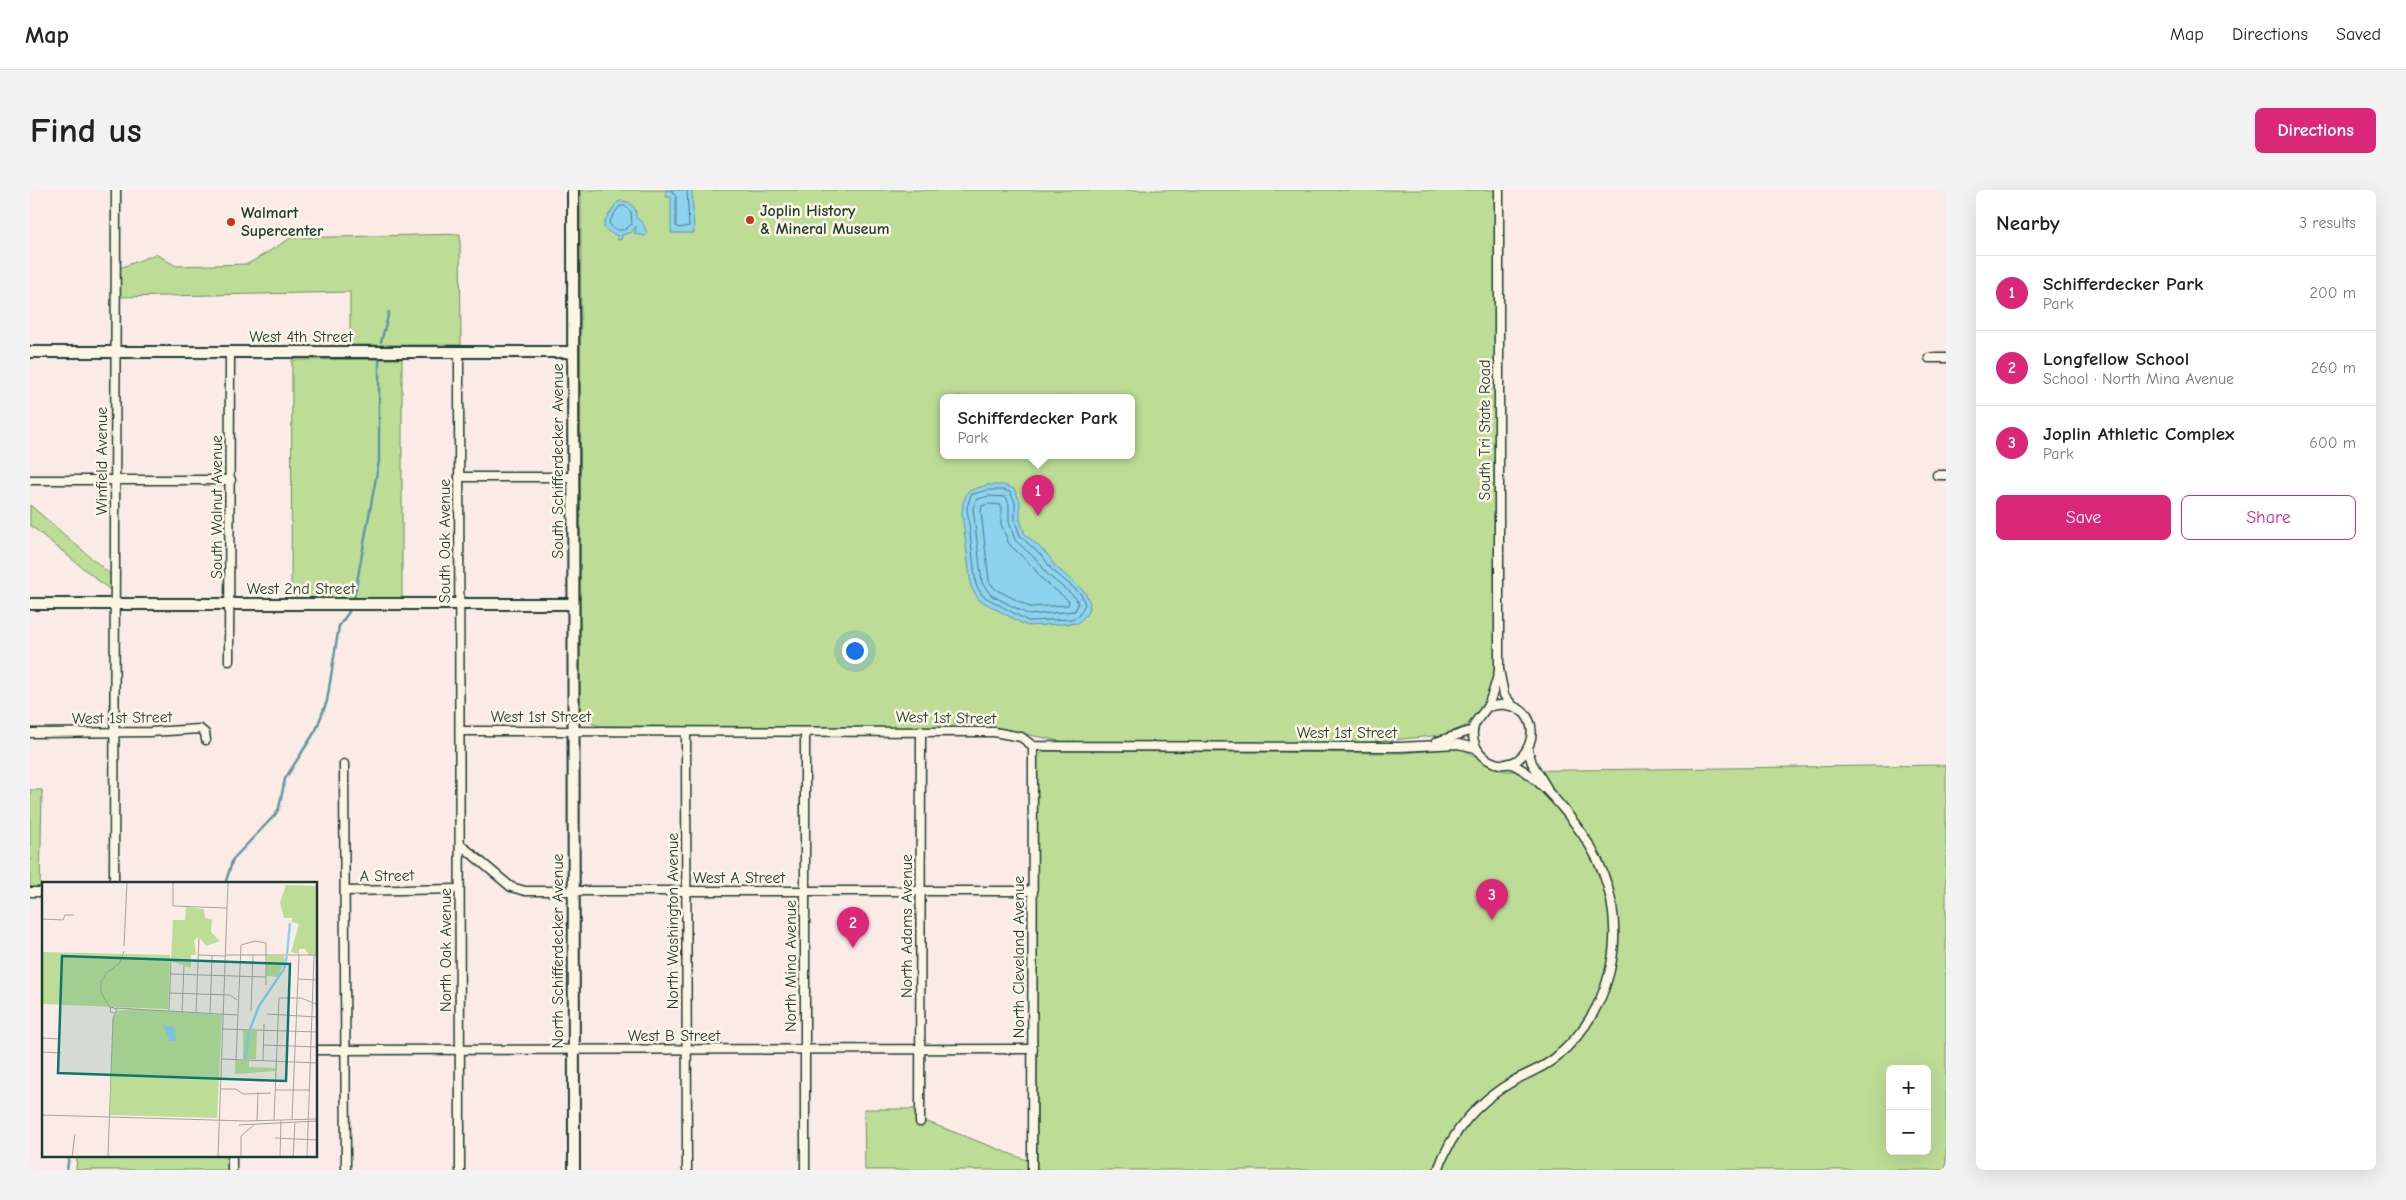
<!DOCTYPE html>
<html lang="en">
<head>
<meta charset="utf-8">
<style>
	body { margin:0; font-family:"Comic Neue",sans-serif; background:#f2f2f2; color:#222 }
	.controls { position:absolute; right:15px; bottom:15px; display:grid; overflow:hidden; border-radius:8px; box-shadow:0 5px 20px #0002 }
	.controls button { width:45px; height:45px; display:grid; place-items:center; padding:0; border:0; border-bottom:1px solid #e0e0e0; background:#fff; color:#222; font:25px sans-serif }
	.you { position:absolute; left:824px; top:460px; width:18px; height:18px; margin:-12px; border:4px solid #fff; border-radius:50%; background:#1a73e8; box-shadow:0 0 0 8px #1a73e833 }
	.badge { display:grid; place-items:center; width:32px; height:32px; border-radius:50%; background:#db2777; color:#fff; font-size:16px; font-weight:700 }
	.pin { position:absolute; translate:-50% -41px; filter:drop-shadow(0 1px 2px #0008) }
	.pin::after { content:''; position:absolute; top:26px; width:18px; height:15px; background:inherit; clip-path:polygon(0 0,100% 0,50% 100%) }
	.popup { position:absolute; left:910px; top:204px; width:195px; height:65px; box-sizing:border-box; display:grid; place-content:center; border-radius:8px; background:#fff; filter:drop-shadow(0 1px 4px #0005); font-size:16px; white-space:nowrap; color:#767676 }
	.popup b { font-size:19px; color:#222 }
	.popup::after { content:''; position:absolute; left:50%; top:100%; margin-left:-10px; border:10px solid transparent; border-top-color:#fff }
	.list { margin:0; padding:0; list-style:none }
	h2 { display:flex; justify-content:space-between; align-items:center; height:65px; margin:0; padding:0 20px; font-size:21px }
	h2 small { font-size:16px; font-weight:400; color:#767676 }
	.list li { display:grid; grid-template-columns:32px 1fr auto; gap:15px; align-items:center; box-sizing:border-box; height:75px; padding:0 20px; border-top:1px solid #e0e0e0 }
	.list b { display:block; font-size:19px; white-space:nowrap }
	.list p { margin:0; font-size:16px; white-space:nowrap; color:#767676 }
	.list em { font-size:16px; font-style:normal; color:#767676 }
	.actions { display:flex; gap:10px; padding:15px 20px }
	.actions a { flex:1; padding:11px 0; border:1px solid #db2777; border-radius:8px; text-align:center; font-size:18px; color:#db2777 }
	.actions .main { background:#db2777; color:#fff }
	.map { position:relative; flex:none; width:1916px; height:980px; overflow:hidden; border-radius:8px }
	header { display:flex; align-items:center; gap:30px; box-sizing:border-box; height:70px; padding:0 25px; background:#fff; border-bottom:1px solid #e0e0e0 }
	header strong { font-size:24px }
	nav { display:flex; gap:28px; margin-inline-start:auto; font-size:18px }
	.intro { display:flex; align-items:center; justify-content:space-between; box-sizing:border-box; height:120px; padding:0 30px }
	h1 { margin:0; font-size:35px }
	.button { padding:12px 22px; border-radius:8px; background:#db2777; color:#fff; font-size:18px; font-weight:700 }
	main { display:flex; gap:30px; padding:0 30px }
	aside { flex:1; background:#fff; border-radius:8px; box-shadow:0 5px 20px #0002 }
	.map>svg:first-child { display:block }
</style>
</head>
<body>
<header>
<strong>Map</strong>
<nav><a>Map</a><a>Directions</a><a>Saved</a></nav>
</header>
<div class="intro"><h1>Find us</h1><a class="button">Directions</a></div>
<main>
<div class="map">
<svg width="1916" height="980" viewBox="0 0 1916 980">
	<rect width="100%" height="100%" fill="#faebe6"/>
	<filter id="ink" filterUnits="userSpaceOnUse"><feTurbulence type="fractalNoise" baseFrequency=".02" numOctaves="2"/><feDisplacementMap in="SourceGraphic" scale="10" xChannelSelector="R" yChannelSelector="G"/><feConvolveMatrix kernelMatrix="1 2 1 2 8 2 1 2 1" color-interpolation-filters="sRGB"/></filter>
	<g filter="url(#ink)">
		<!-- green -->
		<g fill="#bddd96" stroke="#6e8d65" fill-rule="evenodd">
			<path d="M551,0h915v478l-1,17 -9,18 -20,23 -24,9 -89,9 -288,-2 -70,-14 -394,-2c-12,-2 -19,-7 -21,-20zM914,207h188v58h-188z"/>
			<path d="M430,44l1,111h-111v-53l-230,5v-29l36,-14 20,12 72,-2 43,-26z"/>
			<path d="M372,169v241h-111l1,-240z"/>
			<path d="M0,315l80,69v16l-80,-65z"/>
			<path d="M1428,558c18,5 28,18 46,23l442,-6v405h-909v-411l3,-5 5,-3 359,2zM1860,879h37v82h-37z"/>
			<path d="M0,600h12l-2,100h-10z"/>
			<path d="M834,919h52l9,12 104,40 -2,9h-162z"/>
			<path d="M47,966h150v14h-151z"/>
		</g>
		<!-- water -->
		<g fill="#8dd2ef" stroke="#6196a4">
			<path d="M636,0h26l2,43h-23v-36h-5z"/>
			<path d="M590,11c11,-1 17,7 16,17 7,3 9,9 11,16l-2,2 -10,-2 1,-8 -4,6 -10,3 -1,5 -4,-1 1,-3c-16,-6 -18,-10 -8,-23 4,-5 4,-9 10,-12z"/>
			<path d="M957,295h16l11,4 6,12v19l5,14 23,21 7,11 30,26 5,11 -1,5 -2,6 -9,9 -51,3 -48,-26 -8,-13 -9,-74 1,-11 5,-11z"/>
		</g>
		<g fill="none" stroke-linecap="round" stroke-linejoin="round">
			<!-- shore -->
			<g stroke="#4b797f" stroke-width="1">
				<path d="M641,0l5,7v29l3,2 10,-2 -2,-36"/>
				<path d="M595,16l6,6 1,12c-7,6 -10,8 -20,4l-3,-6 10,-15z"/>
				<path d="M958,300h15l7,2 5,10v19l5,15 24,22 7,11 30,25 4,10 -6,12 -7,3 -44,2 -45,-25 -7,-11 -9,-78 4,-12z"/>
				<path d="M959,306l17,1 3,7v18l6,18 24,22 8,12 29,24 2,6 -3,7 -46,4 -38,-20 -9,-12 -9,-75 3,-8z"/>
				<path d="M960,314l11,1v19l8,20 24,23 9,12 27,22 -1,4 -38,2 -35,-18 -6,-8 -8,-70 1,-5z"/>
			</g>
			<!-- stream -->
			<g stroke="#6196a4" stroke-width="2.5">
				<path d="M351,152l8,-30"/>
				<path d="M324,408l25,-137v-106"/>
				<path d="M195,694l8,-25 42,-44 4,-7 6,-29 31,-49 11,-29 12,-75 12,-17"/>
				<path d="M37,980l2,-14"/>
			</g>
			<defs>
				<g id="street">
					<path d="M1469,0v479l5,26 9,11"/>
					<path d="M429,162l1,818"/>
					<path d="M1899,168h17"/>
					<path d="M1907,285h9"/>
					<path d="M429,287h114"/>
					<path d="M0,290h201"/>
					<path d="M199,471l1,-309"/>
					<path d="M1457,517c6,-1 13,-3 19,-2 48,6 21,81 -21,53 -8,-6 -13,-17 -12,-27 1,-12 11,-17 15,-26 5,-11 8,-22 11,-34"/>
					<path d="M430,541l534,1 27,5 12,9 367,1 58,-3 18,4"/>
					<path d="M656,542l1,438"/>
					<path d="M775,542v438"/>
					<path d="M0,543l120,-1 50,-3 5,4 1,7"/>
					<path d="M1406,552l37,-12"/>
					<path d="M1498,560l4,13 15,25"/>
					<path d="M314,574l2,406"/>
					<path d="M431,655l50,42 14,4h508"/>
					<path d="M84,694l2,-694"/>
					<path d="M315,701l114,-2"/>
					<path d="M0,702h14"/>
					<path d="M286,860l717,-1"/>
					<path d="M890,932l1,-391"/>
					<path d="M202,966v14"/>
					<path d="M1002,979l1,-423"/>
					<path d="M1408,980c14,-40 40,-69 77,-90 13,-7 28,-12 40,-22 64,-52 77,-142 35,-212 -16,-26 -52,-73 -81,-83"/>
				</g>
				<g id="secondary">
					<path d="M543,0l1,980"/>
					<path d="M0,162h542"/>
					<path d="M0,414h543"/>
				</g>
			</defs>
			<!-- street casing -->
			<use href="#street" stroke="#1f3d34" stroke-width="11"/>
			<!-- secondary casing -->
			<use href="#secondary" stroke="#1f3d34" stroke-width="14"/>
			<!-- street -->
			<use href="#street" stroke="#fcf5e5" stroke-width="8"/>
			<!-- secondary -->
			<use href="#secondary" stroke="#fcf5e5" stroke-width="10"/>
		</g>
	</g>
	<!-- markers -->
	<g fill="#c8321e" stroke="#fcf5e5" stroke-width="2">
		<circle cx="720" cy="30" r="5"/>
		<circle cx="201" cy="32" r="5"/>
	</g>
	<g text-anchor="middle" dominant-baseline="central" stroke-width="5" stroke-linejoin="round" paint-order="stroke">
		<!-- poi labels -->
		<g font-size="16" font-weight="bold" fill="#1f3d34" stroke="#fcf5e5" text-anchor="start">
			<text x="730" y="21">Joplin History<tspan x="730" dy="18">&amp; Mineral Museum</tspan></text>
			<text x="211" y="23">Walmart<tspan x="211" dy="18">Supercenter</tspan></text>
		</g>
		<!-- street labels -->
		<g font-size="16" fill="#1f3d34" stroke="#fcf5e5">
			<text x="271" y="147">West 4th Street</text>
			<text transform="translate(1455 240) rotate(-90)">South Tri State Road</text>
			<text transform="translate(72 271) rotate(-90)">Winfield Avenue</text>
			<text transform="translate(528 271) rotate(-90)">South Schifferdecker Avenue</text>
			<text transform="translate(187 317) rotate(-90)">South Walnut Avenue</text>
			<text transform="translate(415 351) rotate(-90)">South Oak Avenue</text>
			<text x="271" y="399">West 2nd Street</text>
			<text x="511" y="527">West 1st Street</text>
			<text transform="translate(92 528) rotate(-1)">West 1st Street</text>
			<text transform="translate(916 528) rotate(1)">West 1st Street</text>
			<text x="1317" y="543">West 1st Street</text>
			<text transform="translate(357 686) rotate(-1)">A Street</text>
			<text x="709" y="688">West A Street</text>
			<text transform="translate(643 731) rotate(-90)">North Washington Avenue</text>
			<text transform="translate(877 736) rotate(-90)">North Adams Avenue</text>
			<text transform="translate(416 760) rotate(-90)">North Oak Avenue</text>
			<text transform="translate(528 761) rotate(-90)">North Schifferdecker Avenue</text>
			<text transform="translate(989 767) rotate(-90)">North Cleveland Avenue</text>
			<text transform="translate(761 776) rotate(-90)">North Mina Avenue</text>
			<text x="644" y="846">West B Street</text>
		</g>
	</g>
	<!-- overview -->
	<g transform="translate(12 692)">
		<rect width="275" height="275" fill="#faebe6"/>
		<path d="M244,3l31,1v69h-8l-4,-6h-6v5l-8,-2 8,-28 -7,-2v-4h-8l-4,-15zM144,25l18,2 1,9 7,1 -1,13 9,9 -14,5 -7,-9 -5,3 2,15h-5v13l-20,-7 2,-41h12zM0,70l128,3 -2,54 -126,-5zM225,74h16l2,3 -7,18 -12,-1zM89,127l91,6 -5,103 -107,-3 3,-97 4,-7zM201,148l14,1 -1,28h-13zM193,178l14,1v6l27,1v3l-41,3z" fill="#bddd96"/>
		<path d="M121,143l12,3 1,13h-6z" fill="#8dd2ef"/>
		<path fill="none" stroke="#8dd2ef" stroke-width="2.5" d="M245,72l3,-31M208,147l9,-23 25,-37 3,-13M203,177l4,-28"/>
		<path fill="none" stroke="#a2a59f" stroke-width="1" d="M131,0v24l54,2M0,37l21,1 2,-5h9M82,64l3,-64M156,73l28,1M184,73h91M128,92l96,3M256,97l19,1M128,111l60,2 7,5M68,126l-9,-16v-10l6,-10 12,-8 5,-13M74,126l121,7M127,128l2,-50M209,129l2,-56M140,131l2,-47M154,131l3,-75M168,131l2,-57M225,132l50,3M181,147l94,3M0,156l18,1M221,163l54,2M0,170l19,1M180,177l95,4M194,178l5,-115 14,-4 11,2v42M221,179l1,-37M179,207h15l7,5 28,-1M234,208h34M0,233l204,6 71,-2M250,237l7,-164M232,238l5,-122h22l15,6M215,239l1,-29M197,243l78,-4M233,256l42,2M30,275l3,-23M66,275l5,-139 4,-9 -6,-2 -1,5 5,1M176,275l10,-275M199,275v-21l13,-11M238,275l1,-37M251,275l2,-34M265,275l7,-202"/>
		<path fill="#0f766e" fill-opacity="0.15" stroke="#0f766e" stroke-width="2.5" d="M20,74l228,8 -4,117 -228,-8z"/>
		<rect width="275" height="275" fill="none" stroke="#1f3d34" stroke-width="2.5"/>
	</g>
</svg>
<div class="controls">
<button>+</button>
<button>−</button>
</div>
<div class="you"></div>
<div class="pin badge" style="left:1008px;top:326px">1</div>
<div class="popup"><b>Schifferdecker Park</b>Park</div>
<div class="pin badge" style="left:823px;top:758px">2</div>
<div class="pin badge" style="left:1462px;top:730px">3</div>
</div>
<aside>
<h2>Nearby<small>3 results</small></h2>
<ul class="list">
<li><span class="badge">1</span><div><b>Schifferdecker Park</b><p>Park</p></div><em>200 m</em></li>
<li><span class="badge">2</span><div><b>Longfellow School</b><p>School · North Mina Avenue</p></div><em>260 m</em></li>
<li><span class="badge">3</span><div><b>Joplin Athletic Complex</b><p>Park</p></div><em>600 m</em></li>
</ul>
<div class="actions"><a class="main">Save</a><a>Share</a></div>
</aside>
</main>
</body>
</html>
